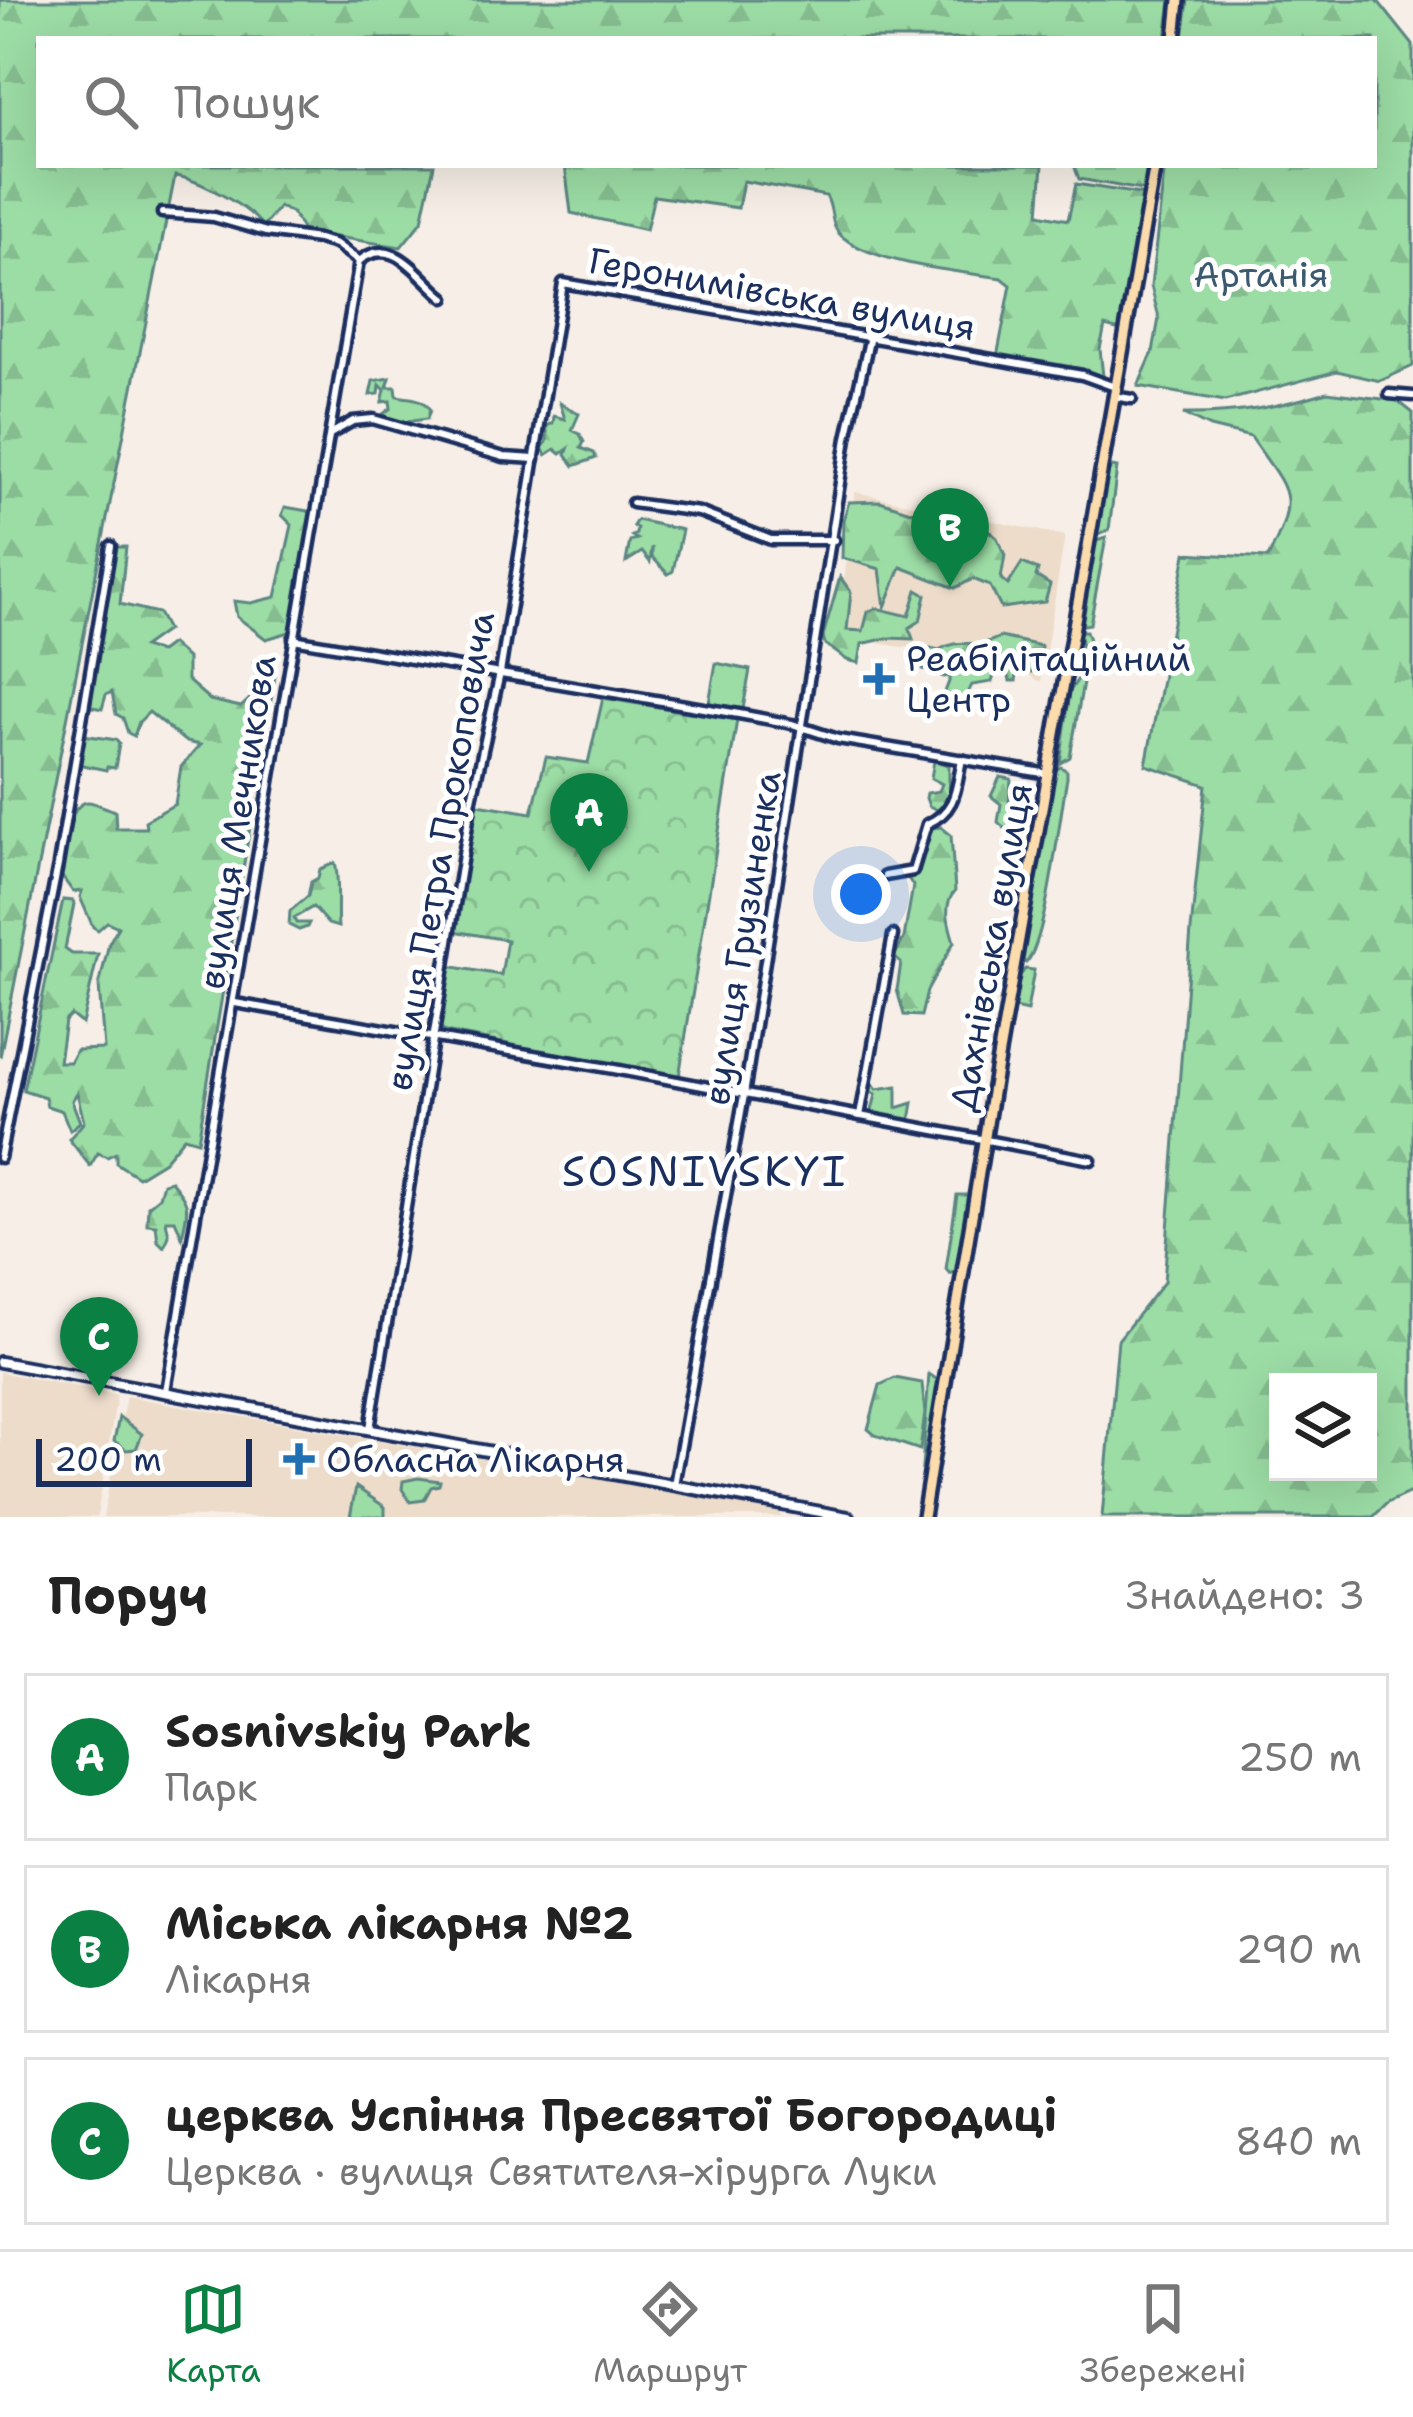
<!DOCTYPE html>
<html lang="uk">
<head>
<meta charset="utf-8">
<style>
	body { margin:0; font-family:"Shantell Sans",sans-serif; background:#f6f6f6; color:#222 }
	.controls { position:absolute; right:36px; bottom:36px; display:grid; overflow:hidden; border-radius:0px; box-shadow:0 12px 48px #0002 }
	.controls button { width:108px; height:108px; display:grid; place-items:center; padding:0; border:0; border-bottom:3px solid #e0e0e0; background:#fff; color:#222; font:60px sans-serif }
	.scale { position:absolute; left:36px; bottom:30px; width:216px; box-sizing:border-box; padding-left:12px; border:6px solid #1b2f5e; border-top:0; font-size:33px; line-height:42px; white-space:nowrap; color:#1b2f5e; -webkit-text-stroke:9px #fff; paint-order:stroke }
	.you { position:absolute; left:861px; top:894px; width:42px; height:42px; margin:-30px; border:9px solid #fff; border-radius:50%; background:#1a73e8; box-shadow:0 0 0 18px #1a73e833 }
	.badge { display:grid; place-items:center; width:78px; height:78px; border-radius:50%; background:#0b8043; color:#fff; font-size:39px; font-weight:700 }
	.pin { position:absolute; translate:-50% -99px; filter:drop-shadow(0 3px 6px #0008) }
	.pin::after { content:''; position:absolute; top:63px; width:42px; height:36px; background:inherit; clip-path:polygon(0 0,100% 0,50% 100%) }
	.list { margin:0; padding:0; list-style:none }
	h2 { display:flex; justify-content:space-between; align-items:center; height:156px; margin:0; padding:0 48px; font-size:51px }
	h2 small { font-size:39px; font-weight:400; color:#767676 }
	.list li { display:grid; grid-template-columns:78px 1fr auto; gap:36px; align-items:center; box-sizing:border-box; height:168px; margin:0 24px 24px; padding:0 24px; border:3px solid #e0e0e0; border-radius:0px }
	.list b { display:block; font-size:45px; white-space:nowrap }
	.list p { margin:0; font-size:39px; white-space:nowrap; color:#767676 }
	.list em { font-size:39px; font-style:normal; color:#767676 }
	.icon { flex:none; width:66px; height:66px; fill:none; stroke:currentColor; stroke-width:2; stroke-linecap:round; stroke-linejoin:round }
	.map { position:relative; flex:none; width:1413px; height:1517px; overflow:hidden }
	.search { position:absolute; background:#fff; box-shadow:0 12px 48px #0002; left:36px; right:36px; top:36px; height:132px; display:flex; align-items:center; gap:30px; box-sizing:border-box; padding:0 42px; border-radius:0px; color:#767676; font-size:45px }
	.sheet { height:732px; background:#fff }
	nav { display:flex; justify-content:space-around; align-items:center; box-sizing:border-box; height:168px; border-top:3px solid #e0e0e0; background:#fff; font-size:33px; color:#767676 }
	nav a { display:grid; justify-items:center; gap:6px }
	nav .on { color:#0b8043 }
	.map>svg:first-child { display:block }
</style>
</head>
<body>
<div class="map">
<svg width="1413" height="1517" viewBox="0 0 1413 1517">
	<defs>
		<pattern id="forest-firs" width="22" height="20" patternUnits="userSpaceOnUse" patternTransform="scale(3)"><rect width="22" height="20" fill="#9cdca5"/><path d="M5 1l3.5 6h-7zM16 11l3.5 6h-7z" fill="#86bd90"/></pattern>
		<pattern id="park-crowns" width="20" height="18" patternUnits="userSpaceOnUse" patternTransform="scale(3)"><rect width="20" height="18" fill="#9cdca5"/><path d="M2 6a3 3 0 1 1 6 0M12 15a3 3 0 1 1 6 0" fill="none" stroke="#86bd90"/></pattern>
	</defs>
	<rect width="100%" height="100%" fill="#f7efe7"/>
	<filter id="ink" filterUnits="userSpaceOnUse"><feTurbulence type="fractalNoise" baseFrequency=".00833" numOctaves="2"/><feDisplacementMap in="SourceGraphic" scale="24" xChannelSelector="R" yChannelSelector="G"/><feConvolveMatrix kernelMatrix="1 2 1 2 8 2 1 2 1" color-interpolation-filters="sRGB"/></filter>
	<g filter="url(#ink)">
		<!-- built -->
		<g fill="#eddcca">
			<path d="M855,492l210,44 -24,146 -34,-19 -170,-26z"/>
			<path d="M0,1372l117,23 -20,122h-97z"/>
			<path d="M126,1396l655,116v5h-678z"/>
		</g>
		<!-- grass -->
		<g fill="#9cdca5" stroke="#5c8682" stroke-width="3">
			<path d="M1112,467l5,1 -8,62 -13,6 10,-60z"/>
			<path d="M637,520l45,10 -9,41 -5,3 -16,-17v-10l-2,15 -8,-10 -16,10 4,-21 7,-2 -5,-3 4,-2 1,-6 -4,-2z"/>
			<path d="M1106,538l-16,86 -11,2 14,-84z"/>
			<path d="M1079,631h7l4,12 -20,114 -10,6 10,-72 8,-12 5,-26z"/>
			<path d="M716,663l34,7 -7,39 -34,-6z"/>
			<path d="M83,735l33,5 3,4 -4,24 -8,-1 -1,3 -28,-6z"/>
			<path d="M1061,767l6,4v7c-7,35 -21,166 -41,185l-4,-3 33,-190z"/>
			<path d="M1025,969l9,1 -7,41 -13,-3 5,-31z"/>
			<path d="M872,1082l5,7 20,-3v22l16,-5 -3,17 -39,-5 5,-21 -6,-2z"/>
			<path d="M957,1195h12l-12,75 -7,4 -4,-5z"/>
			<path d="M929,1374l10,7 -13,84 -4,3z"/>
			<path d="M119,1417l23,17 -6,15 -10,1 -12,-9z"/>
			<path d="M418,1478l22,3 -1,4 -8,2 -7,13 -14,2 -8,-13 1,-8z"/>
			<path d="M356,1487l29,20v10h-35z"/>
		</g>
		<!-- forest -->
		<g fill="url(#forest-firs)" stroke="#5c8682" stroke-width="3" fill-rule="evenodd">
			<path d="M0,0h1171l-5,39h-1127v126h395l-12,56 -21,26 -97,-15 -12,-19 -13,-6 -16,20c-12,-19 -65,-48 -88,-51l-175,881z"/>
			<path d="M1188,0h189l36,45v321l-33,15 -43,-10 -112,30 -87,-15 15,-34 6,-34 -8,-32 14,-121h209v-126h-191z"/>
			<path d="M565,165h478l-4,49 29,6 8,-36 70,11 -26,135 -15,-4 -5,23 3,27 -106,-19 14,-72 -9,-7c-41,-6 -126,-14 -158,-40 -16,-12 -9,-27 -18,-42l-83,-15 -5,27 -84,-12 -8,34 -75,-17z"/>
			<path d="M1074,165h77l-4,26 -68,-12z"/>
			<path d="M390,378l-3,9h9l1,9c14,3 24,0 33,14l-3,9 -29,4 -15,-9 8,-6 -1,-7 -8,1 3,-12 -5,-5 -1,9 -9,1 3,-14z"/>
			<path d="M1327,392l71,9 15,12v1078l-26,12 -14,14h-271l16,-177 46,-58 27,-352 15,-145 -60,-20 40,-212 82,5c32,-65 22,-64 -17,-121l-41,-10 -27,-13c52,1 95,-7 144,-22zM1278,1382h90v90h-90z"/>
			<path d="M560,403l19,11 -7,16 8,4 4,8 -3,6 13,5 2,5 -22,8 -8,-11 2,-6 -7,5 -6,-5 -9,6 -4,-7 5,-6v-16l6,-3 1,-7 11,3z"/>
			<path d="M880,501l67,22h33l17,15 8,17 -4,24 7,6 14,-22 16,7 -2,6 14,9 -5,17 -44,6 -11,-22 -17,-7 -18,9 -54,-21 -16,40 -5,-38 -38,-11 1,-38 6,-18z"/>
			<path d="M285,507l29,5 -21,119 -27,8 -29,-22 -3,-16 17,2 25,-6 16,-72 -10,-10z"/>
			<path d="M114,547h12l-6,57 38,9 9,17 -24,17 17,5 11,-8 16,14v22l23,20 31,7 18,-17 -6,-27 15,-1 8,8 -78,471 -14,-4 -20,24 -26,16 -22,-14v-10l-9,4 -9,-4 -8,13 -21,-27 15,-17 -7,-29 -5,8 8,21 -10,8 -8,-19 -15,-5 -2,-9 -22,-7 40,-190 10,1 1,3 -9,45 7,5h26l-16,70 -11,-9 -6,6 -6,41h11l6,-12 28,-1 -5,-63 10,-43 9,-16 -11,-5 -9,8 -5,-3 -13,-30 2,-6 -9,1 -13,-18c3,-16 6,-69 27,-72 6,-1 21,7 28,9l1,17h30l-1,-7 30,-17 6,-37 19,-22 -14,-3 -37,-30 -10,10 -5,14 -6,-3 -5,-15 -7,-4 -4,-22 -6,3 -4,14 -14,-3z"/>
			<path d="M840,577l11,15 -4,38 16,1 5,-19 8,-4 33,8 8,-26 9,5 -6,26 -11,7 4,11 -26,-1 -25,6 -3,19 -12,-3 -22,-16 -2,-8z"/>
			<path d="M1000,637l41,9 -2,19 -7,7 -14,-6 -2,15h-6l-4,-15 -9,1 -5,15 -20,3 -7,13 1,12 -13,-1 -11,-9 9,-24 -7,1 -21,-8v-14l7,-7 9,2c24,-14 35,1 61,-13z"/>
			<path d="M934,761l15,4v28l-9,18 -11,-5 -3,-8 1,-5 12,-2 3,-7 -11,-6z"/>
			<path d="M1000,777l11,2 -2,24 6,5 -5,25 -12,-11 3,-18 -10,-8z"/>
			<path d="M941,827l10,8 4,56c-13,15 -6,33 -1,51l-27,49 -6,25 -17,-1 -7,-25 4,-27 -7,-6 10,-19 9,-52 -5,-8 9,-6 14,-44z"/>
			<path d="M335,863c5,19 1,42 3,64l-10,-3 -15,-17 -19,11 2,5h13l-2,4 -8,3 -10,-5 1,-14 18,-15 3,-14 7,-4 2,-9z"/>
			<path d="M171,1181c21,24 17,26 11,56l-7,-17h-9l3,16 -5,11 -6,-6 -2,-16 -9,-1 1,-18 11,-9 4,-14z"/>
			<path d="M895,1378l27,5 3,30 -5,37 -45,-15 -7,-6 12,-44z"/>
		</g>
		<!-- park -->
		<path fill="url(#park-crowns)" stroke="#5c8682" stroke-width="3" d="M603,698l134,22 -58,357 -234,-45 -5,-4 8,-62 53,9 6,-35 -53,-9 24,-127 54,9 14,-56 42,6z"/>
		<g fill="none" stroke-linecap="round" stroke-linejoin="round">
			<defs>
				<g id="minor">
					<path d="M162,213l52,4 52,15 52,7 18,5 23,17"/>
					<path d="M359,261c35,-28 60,17 86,37"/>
					<path d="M1389,394l24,2"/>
					<path d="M1113,396l19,3"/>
					<path d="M332,433l21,-12 20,-2 131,38 31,2"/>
					<path d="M632,503l67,9 72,28h63"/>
					<path d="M293,639l446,75 53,10 46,15 211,35"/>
					<path d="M885,876l28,-5 14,-47c30,-13 29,-36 35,-65"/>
					<path d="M235,1003l379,66 477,91"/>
					<path d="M860,1116l33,-181"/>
					<path d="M0,1158l58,-293 53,-319"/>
					<path d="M166,1391l193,-1130"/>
					<path d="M370,1429l102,-630 28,-126 63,-390 519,92 33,12"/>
					<path d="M674,1485l70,-390 103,-657 23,-102"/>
				</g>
				<path id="tertiary" d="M0,1362l848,155"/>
				<g id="primary">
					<path d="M1175,39l4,-39"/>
					<path d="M923,1517l70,-430 162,-922"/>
				</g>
			</defs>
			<!-- minor casing -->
			<use href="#minor" stroke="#1b2f5e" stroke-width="15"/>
			<!-- tertiary casing -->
			<use href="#tertiary" stroke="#1b2f5e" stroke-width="16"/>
			<!-- primary casing -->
			<use href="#primary" stroke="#1b2f5e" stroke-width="18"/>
			<!-- minor -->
			<use href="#minor" stroke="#fff" stroke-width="6"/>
			<!-- tertiary -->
			<use href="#tertiary" stroke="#fff" stroke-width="8"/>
			<!-- primary -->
			<use href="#primary" stroke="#fcdcac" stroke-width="9"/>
		</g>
	</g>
	<!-- markers -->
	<g fill="#1f6fb2" stroke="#fff" stroke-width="4.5">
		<path d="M873 661h12v12h12v12h-12v12h-12v-12h-12v-12h12z"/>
		<path d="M293 1441h12v12h12v12h-12v12h-12v-12h-12v-12h12z"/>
	</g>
	<g text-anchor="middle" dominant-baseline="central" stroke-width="10" stroke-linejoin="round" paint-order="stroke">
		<!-- park labels -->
		<g font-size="36" fill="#3b5a70" stroke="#fff">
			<text x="1261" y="274">Артанія</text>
		</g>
		<!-- street labels -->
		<g font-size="36" fill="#1b2f5e" stroke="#fff">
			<text transform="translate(782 294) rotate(10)">Геронимівська вулиця</text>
			<text transform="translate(237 822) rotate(-81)">вулиця Мечникова</text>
			<text transform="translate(440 851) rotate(-80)">вулиця Петра Прокоповича</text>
			<text transform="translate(742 938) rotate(-81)">вулиця Грузиненка</text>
			<text transform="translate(991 947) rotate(-80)">Дахнівська вулиця</text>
		</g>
		<!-- poi labels -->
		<g font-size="36" fill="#1b2f5e" stroke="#fff" text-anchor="start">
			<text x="906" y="658">Реабілітаційний<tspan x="906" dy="41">Центр</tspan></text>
			<text x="326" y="1459">Обласна Лікарня</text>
		</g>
		<!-- quarter labels -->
		<g font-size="42" letter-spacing="3" fill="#1b2f5e" stroke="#fff">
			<text x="705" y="1171">SOSNIVSKYI</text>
		</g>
	</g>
</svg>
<div class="controls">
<button><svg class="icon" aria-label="layers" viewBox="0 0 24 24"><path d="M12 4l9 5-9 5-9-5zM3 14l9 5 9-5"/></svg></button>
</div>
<div class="scale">200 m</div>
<div class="you"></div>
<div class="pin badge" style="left:589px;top:872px">A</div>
<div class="pin badge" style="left:950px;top:587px">B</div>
<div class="pin badge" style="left:99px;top:1396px">C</div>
<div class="search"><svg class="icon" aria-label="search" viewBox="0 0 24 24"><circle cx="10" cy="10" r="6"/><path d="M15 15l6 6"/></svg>Пошук</div>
</div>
<section class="sheet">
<h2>Поруч<small>Знайдено: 3</small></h2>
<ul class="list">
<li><span class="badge">A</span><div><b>Sosnivskiy Park</b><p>Парк</p></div><em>250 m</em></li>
<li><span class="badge">B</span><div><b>Міська лікарня №2</b><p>Лікарня</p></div><em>290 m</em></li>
<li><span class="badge">C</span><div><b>церква Успіння Пресвятої Богородиці</b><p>Церква · вулиця Святителя-хірурга Луки</p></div><em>840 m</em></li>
</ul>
</section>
<nav>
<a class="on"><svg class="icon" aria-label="map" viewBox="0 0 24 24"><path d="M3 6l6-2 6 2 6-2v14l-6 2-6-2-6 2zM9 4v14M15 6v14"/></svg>Карта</a>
<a><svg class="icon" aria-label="directions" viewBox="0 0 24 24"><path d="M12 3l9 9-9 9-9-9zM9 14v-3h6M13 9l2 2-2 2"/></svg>Маршрут</a>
<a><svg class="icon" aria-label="saved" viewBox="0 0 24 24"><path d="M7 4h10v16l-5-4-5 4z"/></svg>Збережені</a>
</nav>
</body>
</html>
